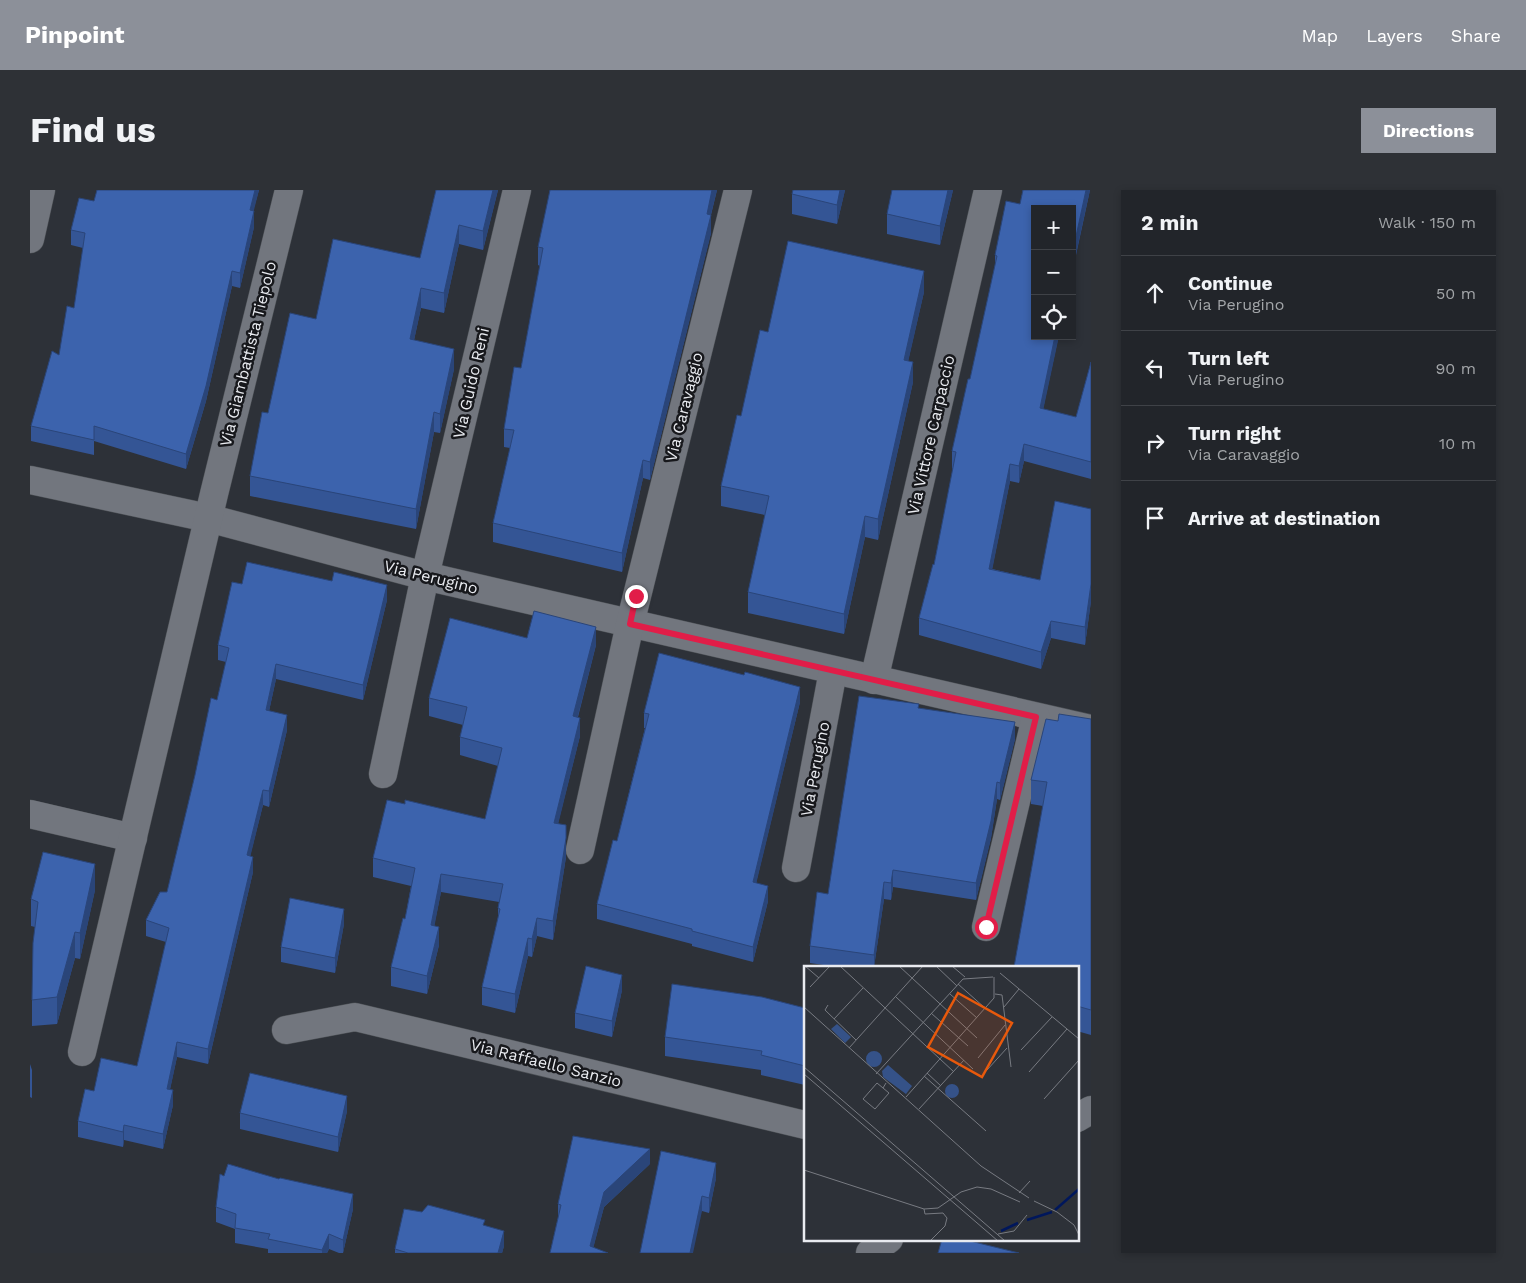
<!DOCTYPE html>
<html lang="en">
<head>
<meta charset="utf-8">
<style>
	body { margin:0; font-family:"Work Sans",sans-serif; background:#2e3136; color:#f1f3f6 }
	.controls { position:absolute; right:15px; top:15px; display:grid; overflow:hidden; border-radius:0px; box-shadow:0 2px 8px #0003 }
	.controls button { width:45px; height:45px; display:grid; place-items:center; padding:0; border:0; border-bottom:1px solid #3f4247; background:#22252a; color:#f1f3f6; font:25px sans-serif }
	.stop { position:absolute; width:15px; height:15px; margin:-11px; border:4px solid #e11d48; border-radius:50%; background:#fff }
	.stop.end { background:#e11d48; border-color:#fff; box-shadow:0 1px 5px #0008 }
	.list { margin:0; padding:0; list-style:none }
	h2 { display:flex; justify-content:space-between; align-items:center; height:65px; margin:0; padding:0 20px; font-size:21px }
	h2 small { font-size:16px; font-weight:400; color:#a2a5a8 }
	.list li { display:grid; grid-template-columns:32px 1fr auto; gap:15px; align-items:center; box-sizing:border-box; height:75px; padding:0 20px; border-top:1px solid #3f4247 }
	.list b { display:block; font-size:19px; white-space:nowrap }
	.list p { margin:0; font-size:16px; white-space:nowrap; color:#a2a5a8 }
	.list em { font-size:16px; font-style:normal; color:#a2a5a8 }
	.icon { flex:none; width:28px; height:28px; fill:none; stroke:currentColor; stroke-width:2; stroke-linecap:round; stroke-linejoin:round }
	.map { position:relative; flex:none; width:1061px; height:1063px; overflow:hidden; border-radius:0px }
	header { display:flex; align-items:center; gap:30px; box-sizing:border-box; height:70px; padding:0 25px; background:#8c9099; color:#fff }
	header strong { font-size:24px }
	nav { display:flex; gap:28px; margin-inline-start:auto; font-size:18px }
	.intro { display:flex; align-items:center; justify-content:space-between; box-sizing:border-box; height:120px; padding:0 30px }
	h1 { margin:0; font-size:35px }
	.button { padding:12px 22px; border-radius:0px; background:#8c9099; color:#fff; font-size:18px; font-weight:700 }
	main { display:flex; gap:30px; padding:0 30px }
	aside { flex:1; background:#22252a; border-radius:0px; box-shadow:0 2px 8px #0003 }
	.map>svg:first-child { display:block }
</style>
</head>
<body>
<header>
<strong>Pinpoint</strong>
<nav><a>Map</a><a>Layers</a><a>Share</a></nav>
</header>
<div class="intro"><h1>Find us</h1><a class="button">Directions</a></div>
<main>
<div class="map">
<svg width="1061" height="1063" viewBox="0 0 1061 1063">
	<rect width="100%" height="100%" fill="#2d3138"/>
	<g fill="none" stroke-linecap="round" stroke-linejoin="round">
		<defs>
			<g id="minor">
				<path d="M0,49l11,-49"/>
				<path d="M0,290l178,38 217,58 666,153"/>
				<path d="M844,490l114,-490"/>
				<path d="M353,584l42,-198 92,-386"/>
				<path d="M0,624l103,24"/>
				<path d="M550,660l50,-226 108,-434"/>
				<path d="M766,678l37,-197"/>
				<path d="M956,737l50,-210"/>
				<path d="M256,840l69,-13 450,108"/>
				<path d="M52,862l132,-558 75,-304"/>
				<path d="M1047,928l14,-8"/>
				<path d="M840,1063l19,-14"/>
			</g>
		</defs>
		<!-- minor casing -->
		<use href="#minor" stroke="#4c5055" stroke-width="29"/>
		<!-- minor -->
		<use href="#minor" stroke="#72767e" stroke-width="28"/>
	</g>
	<!-- wall -->
	<g fill="#345595">
		<path d="M67,0h162l-6,21 1,16 -14,61 -8,-2 -26,115 -20,68 -92,-28v14l-63,-14v-15l28,-71 15,-47 9,-60 -12,-3v-15l23,-29z"/>
		<path d="M406,0h62l-15,60 -24,-6 -15,69 -23,-5 -7,32 40,29 -14,64 -6,-1 -18,97 -166,-33v-20l18,-63 48,-94 104,-61z"/>
		<path d="M687,0l-6,25v18l-61,247 -7,-2 -21,94 -129,-30v-19l17,-75 -6,-1v-18l17,-61 19,-102 -2,-1v-18z"/>
		<path d="M815,0l-8,34 -45,-10v-20z"/>
		<path d="M923,0l-13,55 -53,-11v-20z"/>
		<path d="M993,0h67l-47,219 33,8 15,-55v117l-67,-18 -5,22 -9,-2 -18,88 48,11 51,-71v92l-6,44 -34,-7 -10,31 -122,-34v-17l15,-53 19,-96 -1,-1v-17l18,-72 25,-112v-12l25,-51z"/>
		<path d="M894,102l-16,69 5,21 -35,158 -13,-3 -21,97 -96,-21v-21l17,-77 -44,-9v-20l20,-70 27,-84z"/>
		<path d="M212,394l145,16 -24,100 -87,-21 -7,32 18,19 -18,77 -6,-2 -13,51 3,16 -45,192 -31,-7 -7,32 3,16 -10,44 -39,-9 -1,7 -45,-10v-16l16,-30 43,-25 29,-124 -20,-6v-16l21,-28 50,-192 9,-38 -8,-2v-15z"/>
		<path d="M497,448l69,7 -18,72 2,19 -22,87 8,34 -13,83 -16,-4 -5,21 -4,-1 -13,57 -33,-8v-18l16,-69v-10l1,-6 -58,-10 -7,34 5,19 -12,49 -36,-8v-19l14,-48 6,-33 -38,-9v-19l32,-54 80,15 13,-53 -38,-11v-18l3,-12 -34,-9v-18z"/>
		<path d="M770,512l-44,181 12,18 -15,61 -61,-16v-2l-95,-25v-15l20,-63 28,-113h-1v-15z"/>
		<path d="M889,518l96,31 -15,61 -3,-1 -6,39 -15,62 -83,-13 -2,13 -7,-1 -10,68h-37l-27,-4v-17l18,-52z"/>
		<path d="M1061,529v316l-14,-4v-64l-34,-161 -12,-2v-24l27,-59z"/>
		<path d="M65,700l-15,69 -5,-1 -18,66 -25,2v-26l3,-73 -4,-1v-27z"/>
		<path d="M314,734l-9,49 -54,-11v-15z"/>
		<path d="M592,800l-10,47 -37,-9v-15z"/>
		<path d="M775,818v77l-44,-10v-5l-96,-14v-19z"/>
		<path d="M0,874l2,6v28l-2,-1z"/>
		<path d="M317,921l-9,41 -98,-23v-16z"/>
		<path d="M620,974l-46,43 -11,41 -43,5 8,-35v-14z"/>
		<path d="M686,988l-7,35 -7,-2 -62,42z"/>
		<path d="M186,1017l137,2 -10,44h-4l-10,-4 -2,4h-59v-4l-33,-6v-14l-19,-7z"/>
		<path d="M455,1036l19,20 -2,7h-107v-4z"/>
	</g>
	<!-- shaded-wall -->
	<g fill="#2a4579">
		<path d="M225,0h4l-9,36v-16z"/>
		<path d="M463,0h5l-15,60v-19z"/>
		<path d="M682,0h5l-10,40 4,-15v18l-61,247v-18z"/>
		<path d="M810,0h5l-8,34v-19z"/>
		<path d="M918,0h5l-13,55v-19z"/>
		<path d="M1056,0h4l-18,82v-17z"/>
		<path d="M224,21v16l-14,61v-15z"/>
		<path d="M429,35v19l-15,69v-20z"/>
		<path d="M202,81v15l-26,115 -20,68v-15z"/>
		<path d="M894,81v21l-20,88v-20z"/>
		<path d="M391,98v20l-11,51v-20z"/>
		<path d="M1025,146h4l-19,89v-17z"/>
		<path d="M424,159v20l-14,64v-19z"/>
		<path d="M883,172v20l-35,158v-21z"/>
		<path d="M404,222v20l-18,97v-20z"/>
		<path d="M994,254v17l-5,22v-17z"/>
		<path d="M613,270v18l-21,94v-19z"/>
		<path d="M980,274v17l-21,105v-17z"/>
		<path d="M835,326v21l-21,97v-20z"/>
		<path d="M1061,394v17l-6,44v-18z"/>
		<path d="M357,395v15l-24,100v-15z"/>
		<path d="M1021,431v17l-10,31v-17z"/>
		<path d="M566,437v18l-23,90v-19z"/>
		<path d="M246,474v15l-10,46v-15z"/>
		<path d="M770,497v15l-47,195v-15z"/>
		<path d="M257,525v15l-18,77v-16z"/>
		<path d="M550,528v18l-26,105v-18z"/>
		<path d="M985,532v17l-15,61v-17z"/>
		<path d="M967,592v17l-6,39 -15,62v-17z"/>
		<path d="M233,600v15l-16,65v-15z"/>
		<path d="M536,648v19l-13,83v-19z"/>
		<path d="M223,667v15l-45,192v-15z"/>
		<path d="M65,674v26l-15,69v-26z"/>
		<path d="M863,680v17l-2,13v-17z"/>
		<path d="M411,684v18l-10,52v-19z"/>
		<path d="M854,692v17l-10,68v-12z"/>
		<path d="M738,696v15l-15,61v-15z"/>
		<path d="M314,719v15l-9,49v-15z"/>
		<path d="M507,728v18l-5,21v-18z"/>
		<path d="M409,737v18l-12,49v-18z"/>
		<path d="M45,742v26l-18,66v-27z"/>
		<path d="M498,748v18l-13,57v-19z"/>
		<path d="M592,785v15l-10,47v-16z"/>
		<path d="M147,852v15l-10,47v-15z"/>
		<path d="M143,900v15l-10,44v-15z"/>
		<path d="M317,906v15l-9,41v-15z"/>
		<path d="M94,935v15l-1,7v-15z"/>
		<path d="M620,959v15l-46,43 -12,46 -2,-7 14,-54z"/>
		<path d="M686,973v15l-7,35v-15z"/>
		<path d="M323,1004v15l-10,44v-13z"/>
		<path d="M672,1006v15l-9,42h-3z"/>
		<path d="M474,1041v15l-2,7h-4z"/>
		<path d="M299,1044v15l-2,4h-5v-3z"/>
	</g>
	<!-- building -->
	<g fill="#3c63ad" stroke="#2a4579">
		<path d="M67,0h158l-5,20 4,1 -14,62 -8,-2 -26,115 -20,68 -92,-28v14l-63,-14 21,-75 7,4 8,-49 7,2 11,-75 -14,-3 8,-32 15,3z"/>
		<path d="M406,0h57l-10,41 -24,-6 -15,68 -23,-5 -11,51 44,10 -14,65 -6,-2 -18,97 -166,-33 12,-64 6,1 22,-100 26,6 17,-80 87,19z"/>
		<path d="M520,0h162l-5,24 4,1 -61,247 -7,-2 -21,93 -129,-30 21,-93 -10,-1 10,-62 7,1 22,-120 -5,-1z"/>
		<path d="M763,0h47l-3,15 -45,-11z"/>
		<path d="M862,0h56l-8,36 -53,-12z"/>
		<path d="M993,0h63l-14,65v-46h-37v127h20l-15,72 36,9 15,-55v100l-67,-18 -5,22 -9,-2 -21,105 51,11 15,-79 36,8v75l-6,43 -34,-6 -10,31 -122,-34 14,-54 1,1 22,-113 -4,-1 16,-72h2l27,-123 -2,-1 11,-54 14,3z"/>
		<path d="M758,51l136,30 -20,89 9,2 -35,157 -13,-3 -21,98 -96,-22 21,-96 -48,-10 16,-71 4,1 19,-86 8,2z"/>
		<path d="M217,372l85,19 2,-9 53,13 -24,100 -87,-21 -10,46 21,5 -18,76 -6,-1 -16,65 6,2 -45,192 -31,-7 -10,47 6,1 -10,44 -39,-9 -1,7 -45,-11 7,-32 9,2 7,-33 36,8 32,-138 -23,-8 14,-28h7l28,-117 16,-77 6,2 12,-52 -11,-3 14,-63 10,2z"/>
		<path d="M504,421l62,16 -23,89 7,2 -26,105 12,2v13l-13,83 -16,-3 -5,21 -4,-1 -13,56 -33,-7 18,-78 -2,-1 5,-24 -62,-10 -10,51 8,2 -12,49 -36,-9 12,-49 2,1 10,-51 -42,-10 14,-58 18,4v-4l80,19 17,-71 -42,-11 7,-30 -38,-9 21,-80 77,20z"/>
		<path d="M629,463l85,22 1,-3 55,15 -47,195 15,4 -15,61 -61,-16v-2l-95,-25 16,-64 4,1 32,-127 -5,-1z"/>
		<path d="M829,506l60,8 -1,4 97,14 -15,61 -3,-1 -6,39 -15,62 -83,-13 -2,13 -7,-1 -10,73 -64,-9 7,-54 11,2z"/>
		<path d="M1029,524l32,5v291l-14,-4v-39h-63l33,-185 -16,-2 15,-61 12,2z"/>
		<path d="M13,662l52,12 -15,69 -5,-1 -18,65 -25,3 1,-57 5,-41 -7,-3z"/>
		<path d="M260,708l54,11 -9,49 -54,-11z"/>
		<path d="M556,776l36,9 -10,46 -37,-8z"/>
		<path d="M642,794l90,13 43,11v58l-44,-11 1,-4 -97,-14z"/>
		<path d="M220,883l97,23 -9,41 -98,-24z"/>
		<path d="M543,946l77,13 -46,43 -14,54 18,7h-58l11,-48 -3,-1z"/>
		<path d="M631,961l55,12 -7,35 -7,-2 -12,57h-50z"/>
		<path d="M198,974l51,15 1,-1 73,16 -10,46 -14,-6 -7,16 -54,-11 2,-5 -35,-6 1,-14 -20,-7 4,-33 4,2z"/>
		<path d="M398,1015l57,15 -2,5 21,6 -6,22h-90l-13,-4 9,-40 18,3z"/>
		<path d="M912,1049h20l57,14h-81z"/>
	</g>
	<g fill="none" stroke-linecap="round" stroke-linejoin="round">
		<!-- route -->
		<path stroke="#e11d48" stroke-width="6" d="M606,406l-6,28 406,93 -50,210"/>
	</g>
	<g text-anchor="middle" dominant-baseline="central" stroke-width="5" stroke-linejoin="round" paint-order="stroke">
		<!-- street labels -->
		<g font-size="16" fill="#e9ebf0" stroke="#17181c">
			<text transform="translate(218 164) rotate(-76)">Via Giambattista Tiepolo</text>
			<text transform="translate(441 193) rotate(-77)">Via Guido Reni</text>
			<text transform="translate(654 217) rotate(-76)">Via Caravaggio</text>
			<text transform="translate(901 245) rotate(-77)">Via Vittore Carpaccio</text>
			<text transform="translate(401 387) rotate(14)">Via Perugino</text>
			<text transform="translate(785 579) rotate(-79)">Via Perugino</text>
			<text transform="translate(516 873) rotate(14)">Via Raffaello Sanzio</text>
		</g>
	</g>
	<!-- overview -->
	<g transform="translate(774 776)">
		<rect width="275" height="275" fill="#2d3138"/>
		<path d="M33,58l14,13 -6,6 -14,-14zM62 93a8 8 0 1 1 16 0a8 8 0 1 1-16 0ZM84,99l24,21 -6,8 -23,-17 -1,-6zM141 125a7 7 0 1 1 14 0a7 7 0 1 1-14 0Z" fill="#355288"/>
		<path fill="none" stroke="#00175c" stroke-width="2.5" d="M251,244l24,-21M223,254l25,-8M197,265l17,-8"/>
		<path fill="none" stroke="#787b82" stroke-width="1" d="M1,0l14,12M36,0l114,106M95,0l78,72M132,0l21,20M148,0l13,11M196,7l79,66M154,18l27,24M6,21l20,-21M146,28l27,24M191,28l7,1 9,72M92,31l77,72M24,39l-3,5 31,30M0,41l177,159 48,32M200,41l15,-18M127,47l37,33M30,53l29,-31M45,82l74,-82M217,84l31,-33M174,92l27,-33M0,101l201,174M183,104l20,-22M225,106l38,-43M123,107l14,13M0,108l194,167M72,108l87,-95 30,-2M120,110l62,55M79,122l6,5 -14,16 -12,-10 14,-16 6,5 3,-5M102,131l88,-99v-21M240,133l35,-39M115,143l45,-49M0,204l120,39 14,-1 23,-16 16,-5 14,2 29,13M215,227l11,-12M230,235l23,11 17,13 5,10M120,243l1,5 18,-1 4,5 -2,8 -15,15M194,268l16,-3 13,-16"/>
		<path fill="#e8590c" fill-opacity="0.15" stroke="#e8590c" stroke-width="2.5" d="M154,27l54,30 -30,54 -54,-30z"/>
		<rect width="275" height="275" fill="none" stroke="#e9ebf0" stroke-width="2.5"/>
	</g>
</svg>
<div class="controls">
<button>+</button>
<button>−</button>
<button><svg class="icon" aria-label="locate" viewBox="0 0 24 24"><circle cx="12" cy="12" r="6"/><path d="M12 2v4M12 18v4M2 12h4M18 12h4"/></svg></button>
</div>
<div class="stop" style="left:956px;top:737px"></div>
<div class="stop end" style="left:606px;top:406px"></div>
</div>
<aside>
<h2>2 min<small>Walk · 150 m</small></h2>
<ul class="list">
<li><svg class="icon" aria-label="ahead" viewBox="0 0 24 24"><path d="M12 20V5M6 11l6-6 6 6"/></svg><div><b>Continue</b><p>Via Perugino</p></div><em>50 m</em></li>
<li><svg class="icon" aria-label="left" viewBox="0 0 24 24"><path d="M17 20v-9H6M10 6l-5 5 5 5"/></svg><div><b>Turn left</b><p>Via Perugino</p></div><em>90 m</em></li>
<li><svg class="icon" aria-label="right" viewBox="0 0 24 24"><path d="M7 20v-9h11M14 6l5 5-5 5"/></svg><div><b>Turn right</b><p>Via Caravaggio</p></div><em>10 m</em></li>
<li><svg class="icon" aria-label="arrive" viewBox="0 0 24 24"><path d="M6 21V4h12l-3 4 3 4H6"/></svg><div><b>Arrive at destination</b></div></li>
</ul>
</aside>
</main>
</body>
</html>
